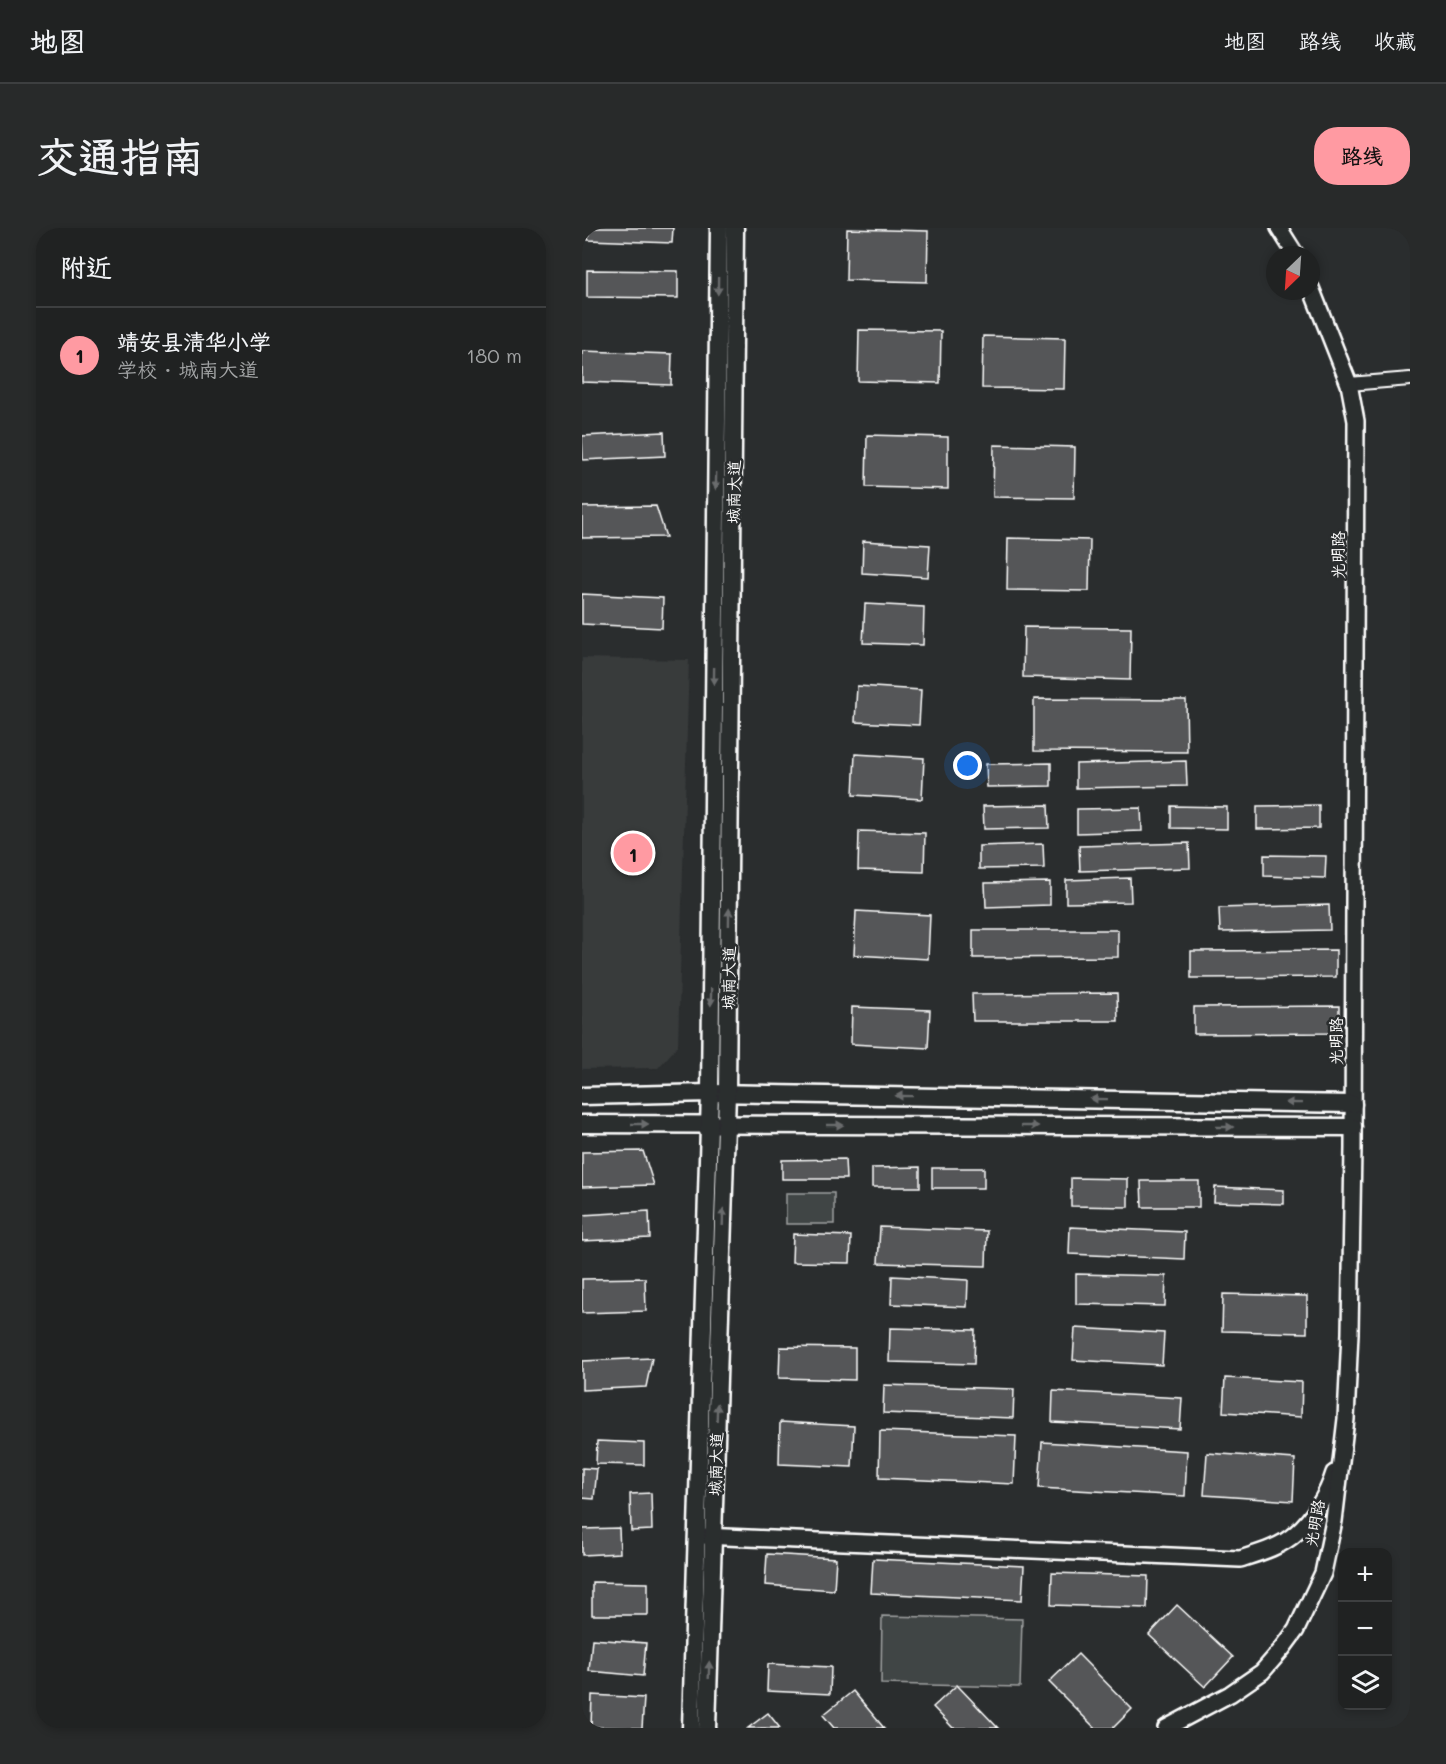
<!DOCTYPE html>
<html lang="zh">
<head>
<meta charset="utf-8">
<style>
	body { margin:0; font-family:Mali,"LXGW WenKai TC",sans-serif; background:#282a2a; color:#f1f3f6 }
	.controls { position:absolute; right:18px; bottom:18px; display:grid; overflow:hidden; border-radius:12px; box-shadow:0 3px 9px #0003 }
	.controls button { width:54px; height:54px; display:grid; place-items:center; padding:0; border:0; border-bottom:2px solid #3d3f40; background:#202222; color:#f1f3f6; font:30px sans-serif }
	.compass { position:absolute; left:684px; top:18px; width:54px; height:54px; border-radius:50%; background:#202222; box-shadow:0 3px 9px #0003; rotate:205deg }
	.you { position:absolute; left:386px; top:538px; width:21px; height:21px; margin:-15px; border:4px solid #fff; border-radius:50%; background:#1a73e8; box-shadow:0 0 0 9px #1a73e833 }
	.badge { display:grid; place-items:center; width:39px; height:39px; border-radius:50%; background:#ff9aa2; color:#111; font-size:20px; font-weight:700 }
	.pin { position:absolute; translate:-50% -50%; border:3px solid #fff; box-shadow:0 2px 6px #0006 }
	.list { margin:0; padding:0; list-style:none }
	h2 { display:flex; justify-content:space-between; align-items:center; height:78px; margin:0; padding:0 24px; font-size:26px }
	h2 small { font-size:20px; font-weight:400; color:#a2a4a5 }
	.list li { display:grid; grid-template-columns:39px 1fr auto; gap:18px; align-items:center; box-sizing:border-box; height:96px; padding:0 24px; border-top:2px solid #3d3f40 }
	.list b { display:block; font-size:22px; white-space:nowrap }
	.list p { margin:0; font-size:20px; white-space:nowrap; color:#a2a4a5 }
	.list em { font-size:20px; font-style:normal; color:#a2a4a5 }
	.icon { flex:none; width:33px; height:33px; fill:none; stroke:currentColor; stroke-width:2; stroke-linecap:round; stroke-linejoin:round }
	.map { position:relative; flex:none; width:828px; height:1500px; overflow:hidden; border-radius:24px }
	header { display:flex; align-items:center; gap:36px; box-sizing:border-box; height:84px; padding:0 30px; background:#202222; border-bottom:2px solid #3d3f40 }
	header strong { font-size:28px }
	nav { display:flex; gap:33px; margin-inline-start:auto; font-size:21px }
	.intro { display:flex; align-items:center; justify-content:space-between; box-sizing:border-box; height:144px; padding:0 36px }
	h1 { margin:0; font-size:42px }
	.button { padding:15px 27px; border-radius:24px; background:#ff9aa2; color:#111; font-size:21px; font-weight:700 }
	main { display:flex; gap:36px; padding:0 36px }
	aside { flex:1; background:#202222; border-radius:24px; box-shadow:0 3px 9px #0003 }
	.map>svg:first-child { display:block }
</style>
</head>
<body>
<header>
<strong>地图</strong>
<nav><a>地图</a><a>路线</a><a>收藏</a></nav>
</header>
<div class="intro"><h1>交通指南</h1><a class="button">路线</a></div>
<main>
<aside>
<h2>附近<small></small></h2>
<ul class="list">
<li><span class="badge">1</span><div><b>靖安县清华小学</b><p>学校 · 城南大道</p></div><em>180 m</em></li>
</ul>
</aside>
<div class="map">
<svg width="828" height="1500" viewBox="0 0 828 1500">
	<rect width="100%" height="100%" fill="#2a2d2e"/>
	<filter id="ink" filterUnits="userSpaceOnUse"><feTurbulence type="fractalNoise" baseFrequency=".0167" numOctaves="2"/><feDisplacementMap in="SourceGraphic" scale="12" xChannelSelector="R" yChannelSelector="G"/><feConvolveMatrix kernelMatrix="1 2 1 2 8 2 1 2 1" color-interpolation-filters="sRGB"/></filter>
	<g filter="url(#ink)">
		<!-- built -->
		<path fill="#373a3b" d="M0,430l107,2 -11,386 -20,22 -76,1z"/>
		<!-- green -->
		<g fill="#414445" stroke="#a0a2a2" stroke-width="1.5">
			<rect x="204" y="965" width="48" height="31"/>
			<path d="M300,1388l140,3 -2,68 -139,-3z"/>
		</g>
		<!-- building -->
		<g fill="#555758" stroke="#fff" stroke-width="1.5">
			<path d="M7,0h84l-1,15 -84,-3z"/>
			<path d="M265,1l81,2 -1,51 -81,-2z"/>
			<path d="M5,42l91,1v27l-91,-1z"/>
			<path d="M277,102l82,1 -1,52 -82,-2z"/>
			<path d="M401,108l82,2 -1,51 -82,-1z"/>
			<path d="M0,123l90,3 -1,31 -89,-3z"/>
			<path d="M82,204l1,24 -82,4 -1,-24z"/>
			<path d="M285,207l81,2v52l-82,-2z"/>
			<path d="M412,217l81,2 -1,51 -81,-1z"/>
			<path d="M74,278l10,31 -84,1v-31z"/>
			<path d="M426,310l82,2 -1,51 -82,-1z"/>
			<path d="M281,313l67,4 -2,32 -66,-4z"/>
			<path d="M0,366l81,4 -1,30 -80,-4z"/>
			<path d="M283,376l59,3 -1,38 -60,-2z"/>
			<path d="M442,399l107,1 -1,52 -107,-3z"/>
			<path d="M275,458l64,4 -2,35 -64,-3z"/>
			<path d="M452,471l152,1 1,52 -153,-1z"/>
			<path d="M273,526l69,4 -2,41 -69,-4z"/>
			<path d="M604,533l1,25 -111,2v-24z"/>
			<path d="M469,535v23l-64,1 -1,-23z"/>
			<path d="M466,577l1,23 -65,1 -1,-23z"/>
			<path d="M737,577v23l-62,1v-23z"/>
			<path d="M589,578l56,1v22l-56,-1z"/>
			<path d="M559,580l1,23 -65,2v-24z"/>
			<path d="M277,603l66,2 -1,39 -66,-2z"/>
			<path d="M607,615l1,25 -110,3 -1,-25z"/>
			<path d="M461,616l1,24 -65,1v-23z"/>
			<path d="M682,627l62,1 -1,22 -61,-2z"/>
			<path d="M548,650l1,24 -65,1v-23z"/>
			<path d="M468,654v23l-64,2 -1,-24z"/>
			<path d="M747,677l1,25 -110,2 -1,-24z"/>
			<path d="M274,683l74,4 -2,44 -74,-4z"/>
			<path d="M391,702h145v27l-145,1z"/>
			<path d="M754,722v27l-145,1v-27z"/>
			<path d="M535,765l1,28h-145l-1,-27z"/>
			<path d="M757,778v27l-145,1v-27z"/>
			<path d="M270,779l78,3 -2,38 -77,-4z"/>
			<path d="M61,923l11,34 -72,2v-35z"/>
			<path d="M263,931l1,20h-64v-19z"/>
			<path d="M338,939v20h-48v-19z"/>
			<rect x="350" y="940" width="52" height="20"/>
			<path d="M489,950l57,1v28l-57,-1z"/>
			<path d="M559,953h58v26h-57z"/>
			<path d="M633,959l69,3v14l-70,-2z"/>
			<path d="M67,983l1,27 -68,3v-26z"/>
			<path d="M298,999l107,4 -1,35 -108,-3z"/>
			<path d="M488,999l115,5 -1,27 -115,-5z"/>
			<path d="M211,1006l58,2 -1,27 -58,-1z"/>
			<path d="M494,1046l90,2 -1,30 -89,-2z"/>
			<path d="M310,1048l76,4 -1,27 -76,-3z"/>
			<path d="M63,1050l1,33 -64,2v-34z"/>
			<path d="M641,1066l84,2v37l-85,-2z"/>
			<path d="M308,1100l85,2 -1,34 -85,-2z"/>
			<path d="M493,1100l89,5 -2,32 -89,-5z"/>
			<path d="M198,1119l75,1v32l-76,-2z"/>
			<path d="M70,1130l-6,29 -64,3v-29z"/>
			<path d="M643,1150l77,4 -1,35 -78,-5z"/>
			<path d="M302,1157l130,4 -1,29 -130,-5z"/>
			<path d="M471,1163l129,7 -2,31 -128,-7z"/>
			<path d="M198,1194l74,4 -2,41 -73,-3z"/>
			<path d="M298,1203l136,5 -2,48 -135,-6z"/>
			<path d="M15,1213l47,2v22l-48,-1z"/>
			<path d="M460,1214l145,9 -2,45 -146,-8z"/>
			<path d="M625,1225l88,6 -2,42 -89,-6z"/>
			<path d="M0,1240l15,1 -3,30 -12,-1z"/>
			<path d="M69,1265l1,37 -21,1 -1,-37z"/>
			<path d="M37,1300l1,25 -38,2v-26z"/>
			<path d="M185,1326l69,4 -2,32 -69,-5z"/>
			<path d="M291,1331l151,7 -2,34 -151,-7z"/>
			<path d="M470,1345l96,3 -1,32 -96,-3z"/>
			<path d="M10,1354l56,1v32h-56z"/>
			<path d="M595,1377l56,52 -28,30 -56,-52z"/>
			<path d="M10,1411l54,4 -3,33 -54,-5z"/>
			<path d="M496,1426l54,55 -19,19h-18l-46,-46z"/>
			<path d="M186,1436l63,3 -1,27 -63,-3z"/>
			<path d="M375,1457l41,43h-45l-20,-21z"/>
			<path d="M271,1463l31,37h-50l-11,-13z"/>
			<path d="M10,1467l52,3 -2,30 -51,-1z"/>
			<path d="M186,1485l12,15h-32z"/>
		</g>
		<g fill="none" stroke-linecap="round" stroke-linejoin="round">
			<defs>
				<path id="minor" d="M767,156l61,-5"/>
				<g id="tertiary">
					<path d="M697,0l17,27"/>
					<path d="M121,1308l537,23c19,-6 41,-12 56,-26 17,-14 32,-40 38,-60"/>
					<path d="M584,1500l64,-34 32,-22 20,-23 14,-19 27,-57 11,-52 12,-102 4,-86 3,-185 3,-727 -7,-37 -38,-96"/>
				</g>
				<g id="secondary">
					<path d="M0,868l128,-3 643,11"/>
					<path d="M0,896l771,3"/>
					<path d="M109,1500l19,-635 9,-865"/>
					<path d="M125,1500l20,-635 8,-865"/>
				</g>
			</defs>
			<!-- minor casing -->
			<use href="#minor" stroke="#fff" stroke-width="16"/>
			<!-- tertiary casing -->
			<use href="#tertiary" stroke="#fff" stroke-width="20"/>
			<!-- secondary casing -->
			<use href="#secondary" stroke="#fff" stroke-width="21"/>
			<!-- minor -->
			<use href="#minor" stroke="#2a2d2e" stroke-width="12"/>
			<!-- tertiary -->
			<use href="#tertiary" stroke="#2a2d2e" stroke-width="15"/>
			<!-- secondary -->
			<use href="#secondary" stroke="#2a2d2e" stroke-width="16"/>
		</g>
		<!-- one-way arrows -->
		<defs><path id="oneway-solid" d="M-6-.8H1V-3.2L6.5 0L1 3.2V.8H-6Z" transform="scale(1.5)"/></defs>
		<g fill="#6a6c6d">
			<use href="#oneway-solid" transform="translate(136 58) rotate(91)"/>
			<use href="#oneway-solid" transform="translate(134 253) rotate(91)"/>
			<use href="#oneway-solid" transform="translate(132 448) rotate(91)"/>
			<use href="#oneway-solid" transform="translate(147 689) rotate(-89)"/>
			<use href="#oneway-solid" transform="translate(129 769) rotate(91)"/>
			<use href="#oneway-solid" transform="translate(322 868) rotate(-179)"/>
			<use href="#oneway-solid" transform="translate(517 871) rotate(-179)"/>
			<use href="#oneway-solid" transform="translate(712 875) rotate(-179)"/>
			<use href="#oneway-solid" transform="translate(58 896)"/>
			<use href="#oneway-solid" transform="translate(253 897)"/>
			<use href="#oneway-solid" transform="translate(448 898)"/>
			<use href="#oneway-solid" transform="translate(643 899)"/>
			<use href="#oneway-solid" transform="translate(141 989) rotate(-88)"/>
			<use href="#oneway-solid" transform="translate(135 1184) rotate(-88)"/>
			<use href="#oneway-solid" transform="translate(127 1442) rotate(-88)"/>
		</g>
	</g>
	<g text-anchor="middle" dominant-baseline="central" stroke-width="5" stroke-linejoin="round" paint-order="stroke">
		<!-- street labels -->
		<g font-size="16" fill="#fff" stroke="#2a2d2e">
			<text transform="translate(151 264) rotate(-89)">城南大道</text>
			<text transform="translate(755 327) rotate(-90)">光明路</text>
			<text transform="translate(146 750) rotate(-89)">城南大道</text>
			<text transform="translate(753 813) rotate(-90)">光明路</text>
			<text transform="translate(133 1236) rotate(-88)">城南大道</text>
			<text transform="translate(732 1295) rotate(-80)">光明路</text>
		</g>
	</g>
</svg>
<div class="controls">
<button>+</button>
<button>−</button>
<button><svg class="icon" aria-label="layers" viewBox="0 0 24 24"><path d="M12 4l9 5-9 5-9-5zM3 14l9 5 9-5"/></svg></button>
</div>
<svg class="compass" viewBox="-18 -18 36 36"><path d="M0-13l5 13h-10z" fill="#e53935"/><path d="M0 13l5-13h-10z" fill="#a2a4a5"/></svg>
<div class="you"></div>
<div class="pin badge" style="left:51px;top:625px">1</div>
</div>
</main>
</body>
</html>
